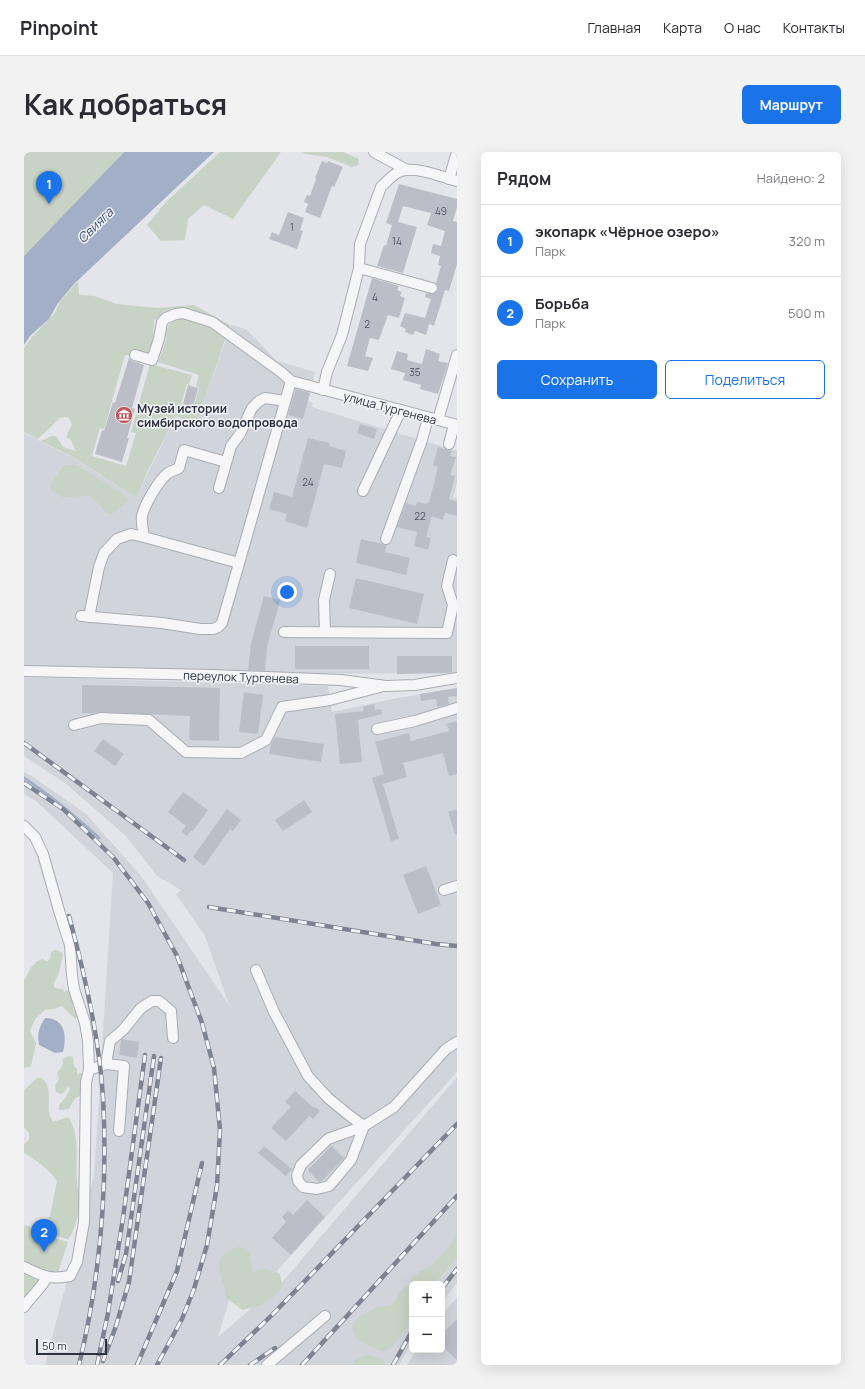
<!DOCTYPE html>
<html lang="ru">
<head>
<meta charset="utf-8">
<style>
	body { margin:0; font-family:Manrope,sans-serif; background:#f2f2f3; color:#2b2b33 }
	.controls { position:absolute; right:12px; bottom:12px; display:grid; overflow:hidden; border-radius:6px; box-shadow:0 4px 16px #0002 }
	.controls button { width:36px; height:36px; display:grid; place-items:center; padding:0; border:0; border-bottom:1px solid #e1e1e2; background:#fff; color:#2b2b33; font:20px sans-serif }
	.scale { position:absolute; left:12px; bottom:10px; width:71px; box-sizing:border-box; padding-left:4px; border:2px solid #2d3240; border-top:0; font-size:11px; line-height:14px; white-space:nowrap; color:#2d3240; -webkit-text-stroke:3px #f3f4f7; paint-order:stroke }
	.you { position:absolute; left:263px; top:440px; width:14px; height:14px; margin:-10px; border:3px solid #fff; border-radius:50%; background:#1a73e8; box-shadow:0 0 0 6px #1a73e833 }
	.badge { display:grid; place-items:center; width:26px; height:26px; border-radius:50%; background:#1a73e8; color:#fff; font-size:13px; font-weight:700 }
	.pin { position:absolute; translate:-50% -33px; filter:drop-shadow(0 1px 2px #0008) }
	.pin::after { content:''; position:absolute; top:21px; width:14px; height:12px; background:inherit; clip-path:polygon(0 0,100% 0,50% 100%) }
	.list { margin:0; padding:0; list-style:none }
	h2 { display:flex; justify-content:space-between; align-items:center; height:52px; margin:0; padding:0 16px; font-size:17px }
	h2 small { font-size:13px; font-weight:400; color:#7c7c81 }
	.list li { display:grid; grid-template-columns:26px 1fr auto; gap:12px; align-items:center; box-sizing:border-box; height:72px; padding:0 16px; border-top:1px solid #e1e1e2 }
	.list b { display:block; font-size:15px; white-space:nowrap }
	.list p { margin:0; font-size:13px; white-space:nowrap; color:#7c7c81 }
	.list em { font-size:13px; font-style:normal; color:#7c7c81 }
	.actions { display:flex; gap:8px; padding:12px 16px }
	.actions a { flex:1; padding:9px 0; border:1px solid #1a73e8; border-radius:6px; text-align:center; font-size:14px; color:#1a73e8 }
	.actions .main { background:#1a73e8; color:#fff }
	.map { position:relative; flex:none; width:433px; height:1213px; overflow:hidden; border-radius:6px }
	header { display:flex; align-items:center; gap:24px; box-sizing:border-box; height:56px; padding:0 20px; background:#fff; border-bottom:1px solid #e1e1e2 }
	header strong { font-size:19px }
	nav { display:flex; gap:22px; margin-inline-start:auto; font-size:14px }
	.intro { display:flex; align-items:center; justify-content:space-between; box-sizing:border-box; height:96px; padding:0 24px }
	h1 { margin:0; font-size:28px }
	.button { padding:10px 18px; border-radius:6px; background:#1a73e8; color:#fff; font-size:14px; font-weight:700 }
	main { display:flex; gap:24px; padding:0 24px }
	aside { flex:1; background:#fff; border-radius:6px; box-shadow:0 4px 16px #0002 }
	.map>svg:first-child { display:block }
</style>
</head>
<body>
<header>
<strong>Pinpoint</strong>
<nav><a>Главная</a><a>Карта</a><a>О нас</a><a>Контакты</a></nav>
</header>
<div class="intro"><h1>Как добраться</h1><a class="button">Маршрут</a></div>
<main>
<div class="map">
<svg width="433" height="1213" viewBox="0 0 433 1213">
	<rect width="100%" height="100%" fill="#e3e5ea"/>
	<!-- built -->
	<g fill="#d2d4dc">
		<path d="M207,173l15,4 31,32 38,11 -7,29 5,2 -1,4 145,44v32l-4,15 4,1v174l-193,1 -150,-7 -90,-1v-233l48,24 65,41 11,-26 28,-55 20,7z"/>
		<path d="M0,525l304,9 4,26 60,-13 65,-11v384l-166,183 -32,37 -18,-31 -23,76 67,-58 172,-202v206l-15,19v-18h-30v58l-13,23h-354l49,-189 19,-303 -77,-72 -12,-7v-22l11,6 51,36 55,62 88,129 -24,-69 -29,-42 5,-4 -24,-14 -31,-40 -61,-53 -41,-27z"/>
		<path d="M433,1145v68h-50l9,-15h26v-35z"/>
	</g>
	<!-- green -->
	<g fill="#c7d3c5">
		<path d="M0,0h100l-100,104z"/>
		<path d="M196,0h61l-48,67 -29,-14 -16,14 -3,21 -24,1 -14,-16 19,-23z"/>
		<path d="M278,0h41l16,7 -1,6 -6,2 -25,-10 -21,-3z"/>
		<path d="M54,129l1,14 15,1 23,8 41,4 36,-3 36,20 -1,3 -56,-17 -19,9 -1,21 -6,13 -15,-4 -2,6 -5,-1 -21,74 -4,-1 -8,28 34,10 10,-33 -5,-1 19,-68 42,11 -3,10 -2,-1 -6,20 12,4 6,-20 -3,-2 3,-11 -41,-13 9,-24 -4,-4 1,-2 11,-14h10l23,8 18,11 -30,87 -20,-8 -29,56 -10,26 -64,-41 -32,-16 10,-5h5l7,11 13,4 -5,-11 -5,-3 6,-13 -3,-6 -5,-1 -4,1 -22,21 -14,-7v-84l8,-11 23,-24 4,-10z"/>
		<path d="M41,313h12l48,30 3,6 -16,13 -6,-1 -7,-9 -10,-8 -27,1 -11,-6v-8z"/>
		<path d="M31,798l6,2 2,3 -4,17 -5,11v4l5,2h4l1,3 7,-3 2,19 6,8 -4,3 -13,-13 -9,3 -8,1 -10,9 -5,12 6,12 -5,23 -7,2v-88c3,-3 3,-5 5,-9 3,-6 7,-9 13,-12l5,2 3,-2 1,-7z"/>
		<path d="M46,904l3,1 1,9 3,3v5l5,-1c4,10 -2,15 -2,23l-5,2 -6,11 -6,1h-4v-5l7,-8 4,-8 -2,-2 -6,7 -6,-2 -1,-7 4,-5 -2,-7 4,-5 2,-5 -1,-4z"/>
		<path d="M13,926h4c13,9 5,25 9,38 0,1 3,5 3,6l15,-5c13,17 7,43 9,63 0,8 3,17 3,25 -1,8 -6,28 -12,34 -10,-3 -22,-4 -24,-16l6,-7 7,-35c-8,-12 -21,-21 -33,-28v-9l5,-4v-7l-5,-6v-37z"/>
		<path d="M0,1073l5,1 9,7 30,9 -11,33 -33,-13z"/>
		<path d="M433,1077v29l-23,26h-22v37l-19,25 -7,4 -4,1 -20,-8 -6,-5 -3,-7v-6l6,-8 16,-9 16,-3 4,-4 6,-11 8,-6 4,-7 8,-6 11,-6 19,-20z"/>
		<path d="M214,1095l8,1 4,7 3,17h2l3,-3 8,-1c4,4 9,3 14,6l2,13c-13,16 -20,18 -39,23 -7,-4 -9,-8 -17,-11 -2,-6 -1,-11 -3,-16 -7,-21 -7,-28 15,-36z"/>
		<path d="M0,1118l16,9 -16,24z"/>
		<path d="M342,1203h3l13,4 4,6h-34l3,-5z"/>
	</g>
	<!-- water -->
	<g fill="#a2afc6">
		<path d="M100,0h90l-139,131 -17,20 -9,16 -19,17 -6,9v-89z"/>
		<path d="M21,866c20,0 22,18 18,34l-8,1 -16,-8c-2,-11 0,-18 6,-27z"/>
	</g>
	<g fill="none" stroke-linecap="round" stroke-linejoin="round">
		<!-- stream -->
		<path stroke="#a2afc6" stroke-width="3" d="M0,626c27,18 51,38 75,60"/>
	</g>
	<!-- building -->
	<g fill="#bbbec6">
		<path d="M298,9l5,2 1,-2 15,6 -9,20 -2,-1 -12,32 -15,-6 3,-8 -4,-2 3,-7 3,1 6,-17 -1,-1z"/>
		<path d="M375,32l58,15v8l-4,14 4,1v42l-8,27 -4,-1 -11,36 -5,-2 -3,11 -11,-4 -2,4 -8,-3 1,-3 -6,-3 5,-13 20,5 6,-19 -6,-2 1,-4 7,1 5,-4v-4l-2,-3 5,-17 -3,-1 2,-9 -9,-3 2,-9 8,2 4,-15 -18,-6 4,-12 -28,-7 -5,16 19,5 -14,46 -26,-7 7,-21 2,1 6,-21 -6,-2z"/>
		<path d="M264,60l16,6 -4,12 3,1 -6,18 -28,-10 3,-7 7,3z"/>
		<path d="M348,126l27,8 -2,4 5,2 -2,4 5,2 -6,20 -11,-3 -9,25 -9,-2 -5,18 8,2 -5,13 -21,-5z"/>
		<path d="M402,197l14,5 -2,7 10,2 -10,31 -18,-5 1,-4 -18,-5 2,-7 -14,-4 6,-18 11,3 -1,6 15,4z"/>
		<path d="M105,206l4,3 11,4 -12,43 3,1 -8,29h2l-7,24 -27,-8 7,-24 2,1 9,-29 2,1z"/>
		<path d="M164,233l10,3 -5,19 -10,-3z"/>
		<path d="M272,237l14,4 -7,26 -15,-4z"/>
		<path d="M336,272l17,5 -3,10 -17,-6z"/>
		<path d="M284,286l22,5 -1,3 17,5 -4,17 -18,-4 -17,64 -22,-7 2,-7 -18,-5 5,-17 18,5z"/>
		<path d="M414,295l14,4 -2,5 6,1 -6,18 5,1 -6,23 8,3v14l-12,-3 -2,7 -11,-4 -6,21 5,1 -3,12 -14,-4 3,-14 -20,-5 9,-24 10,3 1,-4 10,2v-1h2l9,-36 -5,-2z"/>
		<path d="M337,387l26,6 -2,7 25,6 -4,17 -50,-12z"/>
		<path d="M332,426l68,16 -7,30 -68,-16z"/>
		<path d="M240,444l16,4 -13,47 -2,24 -17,-1 3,-26z"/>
		<rect x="271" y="494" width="74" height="23"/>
		<path d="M373,504h55v16l-7,1 -48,1z"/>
		<path d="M58,533l138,3 -1,53 -30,-1 1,-24 -89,-4 -8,1h-11z"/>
		<path d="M433,536v8l-9,1 1,7 -12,3 -1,-8 -15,2 -1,-7z"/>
		<path d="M220,540l19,3 -5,39 -19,-2z"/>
		<path d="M350,552l1,6 6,-1 1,5 -24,6 4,42 -22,2 -5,-50 29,-3 -1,-4z"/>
		<path d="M433,569v53l-8,2 -6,-23 -40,10 4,14 -24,7 16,55 -8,2 -19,-63 12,-4 -9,-32 34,-9 2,8 38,-10 -2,-7z"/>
		<path d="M251,585l49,7 -3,18 -52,-8 2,-10z"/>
		<path d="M79,587l21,15 -9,12 -21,-15z"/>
		<path d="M159,640l25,18 -15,21 -2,-1 -4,6 -6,-4 5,-6 -18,-14z"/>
		<path d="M280,648l8,12 -29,19 -8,-11z"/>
		<path d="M203,657l14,11 -8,11 -3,-2 -26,37 -11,-9z"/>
		<path d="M433,657v25h-2l-7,-22z"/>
		<path d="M402,714l15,39 -23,9 -15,-39z"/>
		<path d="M98,887l17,3 -2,16 -18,-3 2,-15z"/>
		<path d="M271,939l19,17 1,-1 5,4 -7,8 -4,-3 -23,25 -15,-13 20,-21 -6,-5z"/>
		<path d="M240,994l28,23 -6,7 -28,-23z"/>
		<path d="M307,994l13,12 -22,23 -3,1 -11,-12z"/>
		<path d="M283,1048l18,17 -34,38 -19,-17 14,-16 -4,-5 6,-7 5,5z"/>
		<path d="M433,1167v41l-15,-14v-12z"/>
	</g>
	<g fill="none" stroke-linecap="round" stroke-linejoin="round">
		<defs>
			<g id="minor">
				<path d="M350,0l33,18"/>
				<path d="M425,27l8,-27"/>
				<path d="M335,116l73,20"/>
				<path d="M111,203l17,5 7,-21 3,-17 4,-4 10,-4 7,-1 29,9 69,50 10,9 166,44"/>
				<path d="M299,238l4,-18 15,-37 17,-67 1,-24 21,-57c6,-6 13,-14 20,-16 15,-5 41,6 56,10"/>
				<path d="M414,268l19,-65"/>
				<path d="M425,292l5,-19"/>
				<path d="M202,310l-42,-12 -5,18c-3,2 -8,3 -11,5 -10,8 -23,31 -26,43 -1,7 1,14 2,21l95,26"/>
				<path d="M195,336l12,-42 9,-12 12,-26 7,-7 6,-3 20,3"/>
				<path d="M339,339l38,-81"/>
				<path d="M362,387l36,-99 6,-22"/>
				<path d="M57,464l81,7 38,6h13l5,-2 4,-4 69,-242"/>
				<path d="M65,465l10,-50 5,-14 13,-14 14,-5 13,3"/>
				<path d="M260,480l163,1 6,-28 -6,-19 6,-26"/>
				<path d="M301,480l-1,-32 6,-26"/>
				<path d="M0,519l188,4 129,5 45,6 29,-1 42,-7"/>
				<path d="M50,573l27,-7 48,2 37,32 55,1 25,-13 16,-33 48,-7 50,-13"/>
				<path d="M353,577l38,-8 42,-13"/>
				<path d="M0,674l11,11 8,17 17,60 10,31 2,30 2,14 11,34 3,18 1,29"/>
				<path d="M420,738l13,-4"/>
				<path d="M232,818l18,42 34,64 20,22 22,18 14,10 30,-19 52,-58 11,-7"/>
				<path d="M82,912l18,2 -5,65"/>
				<path d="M340,974l-13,34 -22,26 -12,3 -14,-2 -5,-6 -1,-6 4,-10 27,-26z"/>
				<path d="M0,1115c19,9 25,13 46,9l7,-14 7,-40 2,-140 3,-12 17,-6 4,-23 13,-11 18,-22 11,-7h7l12,10 2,27"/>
				<path d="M0,1155c7,-11 17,-18 23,-30"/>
				<path d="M243,1213l58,-49"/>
			</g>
		</defs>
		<!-- minor casing -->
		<use href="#minor" stroke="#a9acb4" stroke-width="12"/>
		<!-- minor -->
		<use href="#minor" stroke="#f6f6f8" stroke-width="10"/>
		<defs>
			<g id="rail">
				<path d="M0,591l160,117"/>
				<path d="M0,631l39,26 50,48 35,46 29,53 25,67 12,45 6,62 -3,56 -10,59 -13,44 -12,30 -25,46"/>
				<path d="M185,755l227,37 21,2"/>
				<path d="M45,764c16,59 30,120 34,181 5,90 -3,181 -24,268"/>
				<path d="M94,1129l8,-27 28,-198"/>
				<path d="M418,1136l15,-19"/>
				<path d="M79,1209l13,-35 13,-44 32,-224"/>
				<path d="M73,1213l11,-52 15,-95 22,-163"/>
				<path d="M113,1213l40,-94 25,-108"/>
				<path d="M196,1213l52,-50 185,-191"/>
				<path d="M226,1213l25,-17"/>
				<path d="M278,1213l155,-169"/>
				<path d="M369,1213l19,-34"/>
			</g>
		</defs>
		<!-- rail casing -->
		<use href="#rail" stroke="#7e8392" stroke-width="4.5"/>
		<!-- rail -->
		<use href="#rail" stroke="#f3f4f7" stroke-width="3" stroke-dasharray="9" stroke-linecap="butt"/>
	</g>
	<!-- icons -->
	<defs>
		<symbol id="museum-disc" viewBox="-11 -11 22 22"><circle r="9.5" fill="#c1565a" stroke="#f3f4f7"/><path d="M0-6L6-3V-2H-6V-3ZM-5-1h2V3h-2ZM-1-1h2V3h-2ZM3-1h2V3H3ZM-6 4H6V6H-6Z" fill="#fff"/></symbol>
	</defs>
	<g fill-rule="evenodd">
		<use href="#museum-disc" x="90" y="253" width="20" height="20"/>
	</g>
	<g text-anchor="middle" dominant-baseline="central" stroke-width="3" stroke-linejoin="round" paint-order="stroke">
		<!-- number labels -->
		<g font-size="10" fill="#505562">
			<text x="417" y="59">49</text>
			<text x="268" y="75">1</text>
			<text x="373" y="89">14</text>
			<text x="351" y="145">4</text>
			<text x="343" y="172">2</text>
			<text x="391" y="220">35</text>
			<text x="284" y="330">24</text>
			<text x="396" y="364">22</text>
		</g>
		<!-- poi labels -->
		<g font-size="12" font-weight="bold" fill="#2d3240" stroke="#f3f4f7" text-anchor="start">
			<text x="113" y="256">Музей истории<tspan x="113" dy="14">симбирского водопровода</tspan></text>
		</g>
		<!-- street labels -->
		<g font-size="12" fill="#2d3240" stroke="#f3f4f7">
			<text transform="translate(366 256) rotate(15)">улица Тургенева</text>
			<text transform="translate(217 525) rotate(2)">переулок Тургенева</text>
		</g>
		<!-- water labels -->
		<g font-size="13" font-style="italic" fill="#3b4d70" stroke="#f3f4f7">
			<text transform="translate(71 73) rotate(-45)">Свияга</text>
		</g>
	</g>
</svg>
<div class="controls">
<button>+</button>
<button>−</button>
</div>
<div class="scale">50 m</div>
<div class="you"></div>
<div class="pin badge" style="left:25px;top:52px">1</div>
<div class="pin badge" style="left:20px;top:1100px">2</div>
</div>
<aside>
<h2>Рядом<small>Найдено: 2</small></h2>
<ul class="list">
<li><span class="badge">1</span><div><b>экопарк «Чёрное озеро»</b><p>Парк</p></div><em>320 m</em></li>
<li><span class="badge">2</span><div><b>Борьба</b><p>Парк</p></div><em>500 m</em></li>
</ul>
<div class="actions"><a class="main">Сохранить</a><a>Поделиться</a></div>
</aside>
</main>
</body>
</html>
